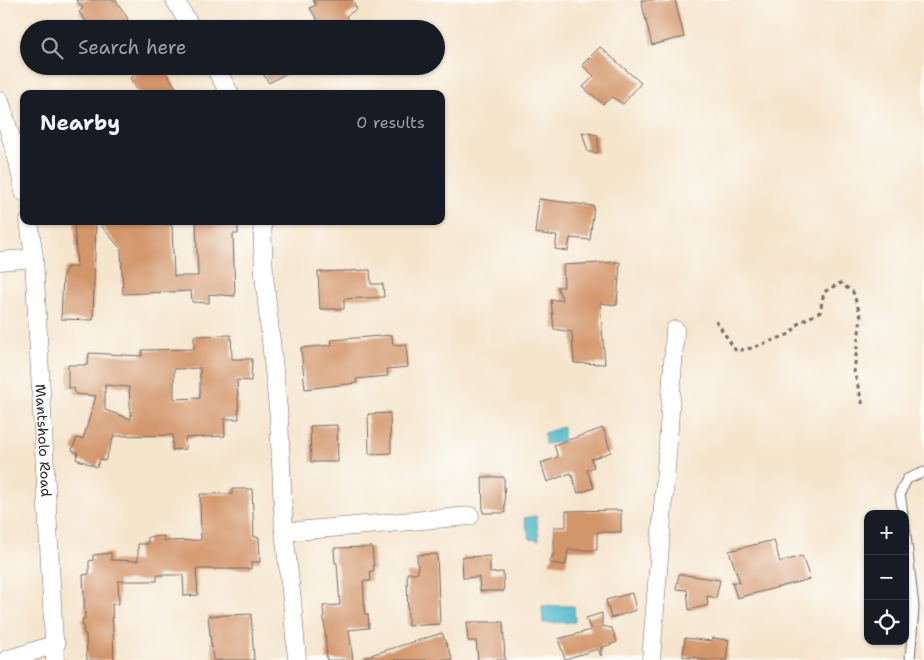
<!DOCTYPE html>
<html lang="en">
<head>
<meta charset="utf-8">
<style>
	body { margin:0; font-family:"Shantell Sans",sans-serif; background:#242831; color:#f1f3f6 }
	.controls { position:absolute; right:15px; bottom:15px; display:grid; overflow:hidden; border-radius:10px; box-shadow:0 1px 4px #0004 }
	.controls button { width:45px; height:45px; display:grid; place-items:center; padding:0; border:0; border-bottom:1px solid #363941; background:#171b24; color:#f1f3f6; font:25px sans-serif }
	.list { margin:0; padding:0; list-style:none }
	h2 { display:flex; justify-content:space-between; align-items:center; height:65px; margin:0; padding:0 20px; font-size:21px }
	h2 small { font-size:16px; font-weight:400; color:#9ea1a6 }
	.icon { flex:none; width:28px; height:28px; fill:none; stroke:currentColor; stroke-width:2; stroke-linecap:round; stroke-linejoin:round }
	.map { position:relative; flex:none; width:924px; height:660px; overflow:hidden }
	.search { position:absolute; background:#171b24; box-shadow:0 1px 4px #0004; left:20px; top:20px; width:425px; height:55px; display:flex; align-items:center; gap:12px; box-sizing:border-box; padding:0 18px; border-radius:28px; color:#9ea1a6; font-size:19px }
	.panel { position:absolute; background:#171b24; box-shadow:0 1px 4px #0004; left:20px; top:90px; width:425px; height:135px; border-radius:10px }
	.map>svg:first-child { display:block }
</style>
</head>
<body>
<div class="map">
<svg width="924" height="660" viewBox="0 0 924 660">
	<rect width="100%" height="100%" fill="#fdfcf7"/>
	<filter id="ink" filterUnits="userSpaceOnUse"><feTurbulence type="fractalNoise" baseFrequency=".02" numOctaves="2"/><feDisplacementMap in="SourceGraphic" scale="10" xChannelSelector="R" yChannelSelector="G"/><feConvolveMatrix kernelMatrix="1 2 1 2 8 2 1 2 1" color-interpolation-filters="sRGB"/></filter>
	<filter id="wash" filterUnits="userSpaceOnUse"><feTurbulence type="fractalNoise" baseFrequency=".0096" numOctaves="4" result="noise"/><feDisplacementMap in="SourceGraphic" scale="20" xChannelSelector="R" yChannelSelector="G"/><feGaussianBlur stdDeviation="1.12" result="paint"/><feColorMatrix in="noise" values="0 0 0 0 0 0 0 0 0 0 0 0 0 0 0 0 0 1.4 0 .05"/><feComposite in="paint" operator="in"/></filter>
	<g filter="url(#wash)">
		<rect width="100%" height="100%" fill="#f5e5cd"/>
		<!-- water -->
		<g fill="#51bbcd" stroke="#3e737c">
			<path d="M563,427v15l-18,2 -1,-11z"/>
			<path d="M536,516l3,24 -9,-1 -6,-21z"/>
			<path d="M542,606h32l1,16 -32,1z"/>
		</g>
		<g id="blocks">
			<!-- building -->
			<g fill="#d3956b" fill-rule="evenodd">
				<path d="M76,0h40l12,19 -4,3 5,7h-37l-13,-17 4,-4z"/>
				<path d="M313,0h39l5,9 -11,7 4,7 -10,6h-17l-13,-21 6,-3z"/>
				<path d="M641,0h34l9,37 -32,8z"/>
				<path d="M600,47l41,36 -18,21 -11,-7 -9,7 -20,-17 11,-11 -12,-11z"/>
				<path d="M152,66h10l18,28h-40l-10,-16z"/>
				<path d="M258,66h41l-30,17z"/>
				<path d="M582,132l16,3v18l-10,-1z"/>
				<path d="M539,199l55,7 -4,34 -20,-2 -2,13 -13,-2 2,-13 -22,-3z"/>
				<path d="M74,221h22l-3,99 -32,-1 2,-44 4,-8h10z"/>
				<path d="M97,221h60l1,4h14l2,51h24l-2,-55h42v13h-5l2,62 -26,-2v9l-17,-1 -1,-11 -68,3 -2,-45z"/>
				<path d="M620,262l-3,43 -17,-2 5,61 -31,-1 -2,-31 -18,-3 -3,-29h12l-6,-13h7l-1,-22z"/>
				<path d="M370,270l1,14h12l1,13 -40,2v10h-24l-2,-37z"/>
				<path d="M231,335l1,24h20l-1,22 -14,-1 2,39h-15l1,17 -40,2 1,11 -14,1 1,-15 -59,1 -9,25 -5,-2 -3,8 -21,-8 2,-6 -6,-3 5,-12 6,1 13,-43 -21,-2 -1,-6h-6v-23h20l1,-12 53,3v-6l52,-1v-13zM200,368v30l-26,1v-30zM105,385l24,2 2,32 -26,-9z"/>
				<path d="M392,335l1,10 13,-1 2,23 -21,2 1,7 -32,3 1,4 -52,6 -4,-41 31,-3 -1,-5z"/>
				<path d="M390,413l1,40 -22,1 -1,-40z"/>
				<path d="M337,425l1,37h-27l-1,-36z"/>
				<path d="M603,428l8,24 -20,7 3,8 -7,3 7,18 -16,5 -7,-20 -24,9 -6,-19 17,-6 -4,-12z"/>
				<path d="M482,477h22l1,36h-22z"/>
				<path d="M232,489h20l2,48h5l1,25h-9v7h-55l2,26 -14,1 -1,-21h-26v6h-39l1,23h-7l2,56h-27l-1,-26h-2l-2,-15h3l-2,-44 6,-1v-13l4,-1v-5l18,-2v7l27,1v-17h10v-7l16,-1v5l37,-1 -1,-46h32z"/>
				<path d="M621,510v22h-24v18h-29l-2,15 -17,-2 5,-10v-26h12v-16z"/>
				<path d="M774,540l6,22 22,-6 8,23 -73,19 -5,-16 8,1 -11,-32z"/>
				<path d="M372,547l2,24h-4l1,10h-8l2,33h3l1,14 -20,2 4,30h-26l-4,-54 17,-1 -3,-42h-2l-1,-15z"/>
				<path d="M437,554l3,70 -32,2 -1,-53h11l-1,-18z"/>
				<path d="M490,556v17l13,-1 1,19h-24l-1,-14 -16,1 -1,-21z"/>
				<path d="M679,574l41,6 -4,18 -9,-2 1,9 -19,5 -2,-20 -11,-1z"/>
				<path d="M632,593l4,17 -25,8 -5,-18z"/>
				<path d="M602,613v13l10,2 5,14 -16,6v8l-3,-7 -33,10 -7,-20 33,-9 -5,-12z"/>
				<path d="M251,614l3,46h-41l-5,-44z"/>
				<path d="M467,622h36l2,38h-27l-2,-19h-8z"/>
				<path d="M442,633l11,27h-89v-3z"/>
				<path d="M685,638l27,3v-3l17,2 -3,20h-27v-2l-16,-1z"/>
			</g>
		</g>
	</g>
	<g filter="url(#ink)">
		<use href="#blocks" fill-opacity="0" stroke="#726c64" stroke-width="1"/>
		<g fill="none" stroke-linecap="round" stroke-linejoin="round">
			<defs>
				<g id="service">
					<path d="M903,514l-3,-21 7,-14 17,-7"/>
					<path d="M905,526l9,81 -4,53"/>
				</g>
				<g id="minor">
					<path d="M175,0l17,29"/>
					<path d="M214,66l16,28"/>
					<path d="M0,101l18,60 6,31"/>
					<path id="s1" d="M29,221l5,37 21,402"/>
					<path d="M262,221l2,53 15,144 5,114 8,68 5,60"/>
					<path d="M0,261l34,-3"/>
					<path d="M284,532l186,-16"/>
					<path d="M6,660l50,-16"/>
					<path d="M651,660l17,-217 7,-113"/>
				</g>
			</defs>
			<!-- service casing -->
			<use href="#service" stroke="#726c64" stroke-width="11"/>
			<!-- minor casing -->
			<use href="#minor" stroke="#726c64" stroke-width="19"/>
			<!-- path -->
			<path stroke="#726c64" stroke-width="3" stroke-dasharray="4 4" stroke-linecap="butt" d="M716,321l20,30 16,-3 38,-14 10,-12 20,-10 4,-20 16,-9 13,9 8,25 -7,54 9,35"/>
			<!-- service -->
			<use href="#service" stroke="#fff" stroke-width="9"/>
			<!-- minor -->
			<use href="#minor" stroke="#fff" stroke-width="18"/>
		</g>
	</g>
	<g text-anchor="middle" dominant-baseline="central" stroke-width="4" stroke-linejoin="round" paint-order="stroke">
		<!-- street labels -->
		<g font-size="14" fill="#2b2b2b" stroke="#fdfcf7">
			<text stroke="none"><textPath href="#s1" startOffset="220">Mantsholo Road</textPath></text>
		</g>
	</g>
</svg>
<div class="controls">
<button>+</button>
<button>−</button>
<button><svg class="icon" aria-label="locate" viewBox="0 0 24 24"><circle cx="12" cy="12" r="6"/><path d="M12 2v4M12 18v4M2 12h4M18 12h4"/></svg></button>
</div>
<div class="search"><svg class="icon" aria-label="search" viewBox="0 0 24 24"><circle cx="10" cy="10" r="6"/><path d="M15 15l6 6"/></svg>Search here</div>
<section class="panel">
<h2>Nearby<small>0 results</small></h2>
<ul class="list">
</ul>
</section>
</div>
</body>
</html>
